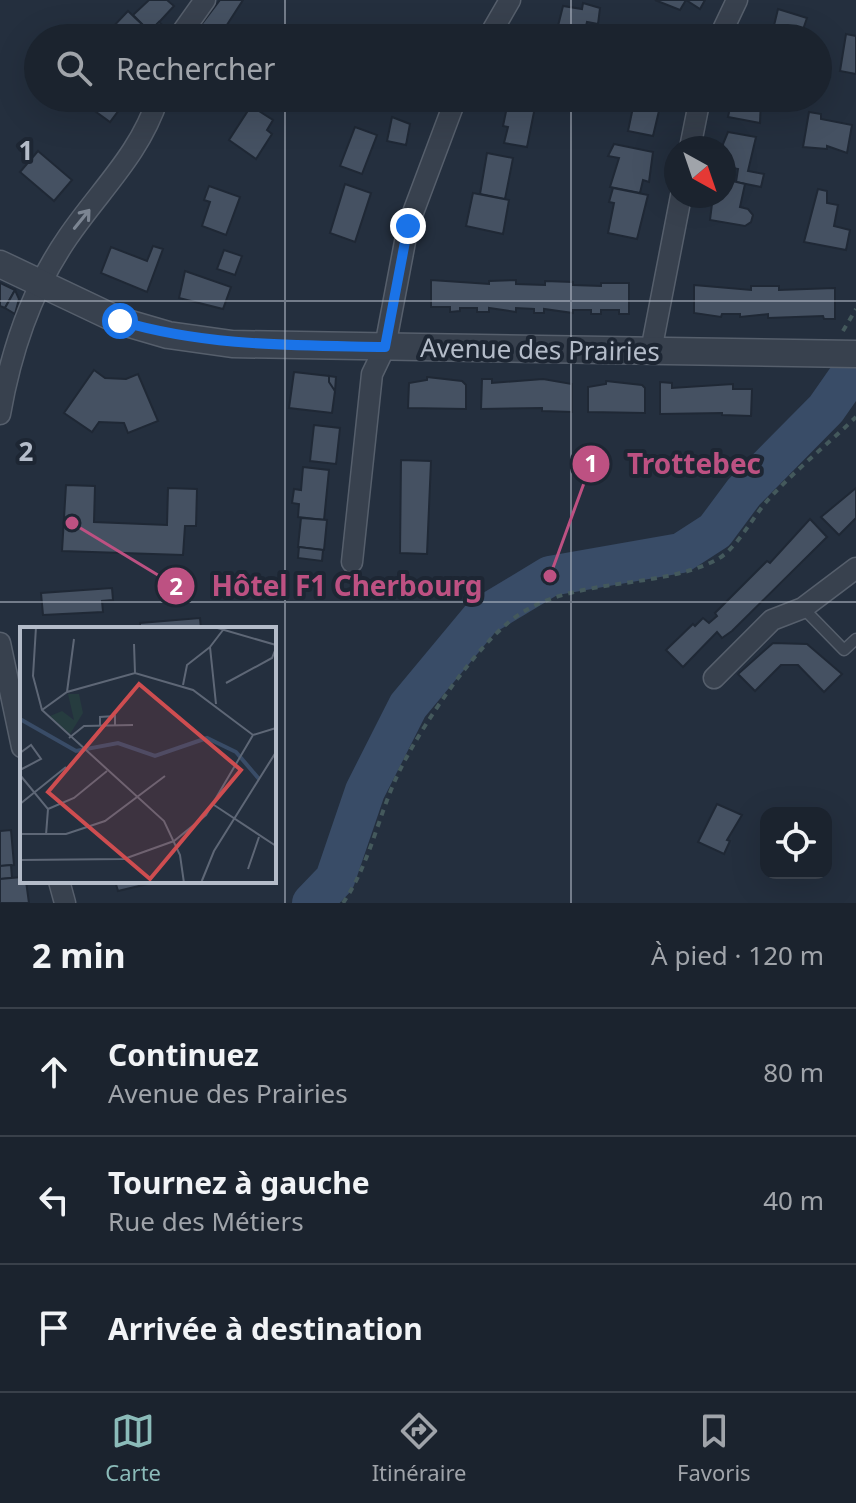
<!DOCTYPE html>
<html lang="fr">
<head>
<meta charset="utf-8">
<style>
	body { margin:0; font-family:"Noto Sans",sans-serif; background:#282f3a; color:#f1f3f6 }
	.controls { position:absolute; right:24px; bottom:24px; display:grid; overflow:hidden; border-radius:16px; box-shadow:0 8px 32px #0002 }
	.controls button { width:72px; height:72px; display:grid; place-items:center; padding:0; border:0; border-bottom:2px solid #39404a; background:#1b232e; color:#f1f3f6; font:40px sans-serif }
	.compass { position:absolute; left:664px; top:136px; width:72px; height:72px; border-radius:50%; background:#1b232e; box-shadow:0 8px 32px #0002; rotate:140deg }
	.stop { position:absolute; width:24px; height:24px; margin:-18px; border:6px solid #1a73e8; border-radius:50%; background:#fff }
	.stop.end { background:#1a73e8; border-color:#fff; box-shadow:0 2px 8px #0008 }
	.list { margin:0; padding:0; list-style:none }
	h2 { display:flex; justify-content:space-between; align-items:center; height:104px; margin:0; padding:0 32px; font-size:34px }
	h2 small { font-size:26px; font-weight:400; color:#a0a4aa }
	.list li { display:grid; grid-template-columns:52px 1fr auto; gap:24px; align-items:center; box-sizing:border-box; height:128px; padding:0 32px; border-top:2px solid #39404a }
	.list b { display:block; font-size:30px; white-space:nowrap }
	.list p { margin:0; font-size:26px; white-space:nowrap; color:#a0a4aa }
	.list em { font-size:26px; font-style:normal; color:#a0a4aa }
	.icon { flex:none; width:44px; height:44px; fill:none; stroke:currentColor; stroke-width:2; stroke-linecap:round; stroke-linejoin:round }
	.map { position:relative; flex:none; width:856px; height:903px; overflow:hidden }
	.search { position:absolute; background:#1b232e; box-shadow:0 8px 32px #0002; left:24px; right:24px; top:24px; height:88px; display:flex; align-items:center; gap:20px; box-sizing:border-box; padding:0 28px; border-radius:44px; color:#a0a4aa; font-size:30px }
	.sheet { height:488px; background:#1b232e }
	nav { display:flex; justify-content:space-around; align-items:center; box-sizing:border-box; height:112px; border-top:2px solid #39404a; background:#1b232e; font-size:22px; color:#a0a4aa }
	nav a { display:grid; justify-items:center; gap:4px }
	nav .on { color:#8bbbb9 }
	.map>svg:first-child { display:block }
</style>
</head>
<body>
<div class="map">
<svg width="856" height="903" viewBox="0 0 856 903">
	<rect width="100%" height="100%" fill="#242f3e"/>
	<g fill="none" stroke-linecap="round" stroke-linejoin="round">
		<!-- river -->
		<path stroke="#394c67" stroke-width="40" d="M312,903l23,-24 30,-88 43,-85 74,-89 68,-41 131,-23 34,-22 29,-39 82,-83 30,-43"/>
	</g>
	<!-- building -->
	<g fill="#455162" stroke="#1f2835" stroke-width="2">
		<path d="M149,0h18l7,6 -24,26 -17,-17z"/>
		<path d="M220,0h23l-20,31 10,7h-31l-7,-5z"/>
		<path d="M655,0h50l-5,9 -14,-9 -6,10z"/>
		<path d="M583,3l17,5 -2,16 -11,-2 -4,16h-28l8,-32 19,3z"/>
		<path d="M778,9l29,9 -7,20h-29z"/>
		<path d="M128,11l22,21 -7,6h-27l-7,-7z"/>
		<path d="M159,22l13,12 -3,4h-16l-5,-5z"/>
		<path d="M651,30l26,6 2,2h-30z"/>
		<path d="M846,34l10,2v38l-16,-3z"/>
		<path d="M95,98h33l-18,24 -22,-16z"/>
		<path d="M635,98h27l-9,38 -25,-5z"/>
		<path d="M732,98h29l-1,25 -32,-6z"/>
		<path d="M508,102l27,5 -8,40 -23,-4 4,-16 -5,-1z"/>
		<path d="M251,106l22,14 -6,10 5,4 -16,25 -27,-19z"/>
		<path d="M809,112l12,2v5l31,6 -5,28 -20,-7v3l-24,-2z"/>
		<path d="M392,117l18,7 -4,21 -19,-4z"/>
		<path d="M355,127l22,8 -15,39 -22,-8z"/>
		<path d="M728,132l28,5 -8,34 16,3 -3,13 -25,-5 2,-13 -14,-3 -1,-22z"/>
		<path d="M614,144l39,8 -4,30 -6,-2 -3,13 -30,-6 9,-29 -11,-2z"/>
		<path d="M38,151l34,29 -18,21 -34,-29z"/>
		<path d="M487,153l26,5 -8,41 -25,-5z"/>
		<path d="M724,179l21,5 -5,23 8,2 5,6 -2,7 -6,4 -35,-6 3,-24h11z"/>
		<path d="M345,184l26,9 -16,49 -25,-9z"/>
		<path d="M209,186l31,11 -14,38 -24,-9 8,-24 -6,-2z"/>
		<path d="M613,188l35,7 -11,44 -29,-6 6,-30 -5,-1z"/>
		<path d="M818,189l9,2v12l11,2 -4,21 16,4 -4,20 -42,-8z"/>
		<path d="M473,193l36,7 -6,34 -37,-8z"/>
		<path d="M153,246l10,3 -16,43 -46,-19 10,-26 36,14z"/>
		<path d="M224,250l18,6 -7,19 -18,-6z"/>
		<path d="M185,271l46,16 -8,22 -44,-11z"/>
		<path d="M431,280l58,4v-3l27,-1v4l29,1v-4l28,1v3l28,1v-3h28v31h-10v-4h-18v4h-10v-4h-18v3l-29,-4v4h-10v-4l-18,-1v4l-27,-4v4h-12v-4h-17v3l-10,1v-5h-19z"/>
		<path d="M0,283l15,7 -10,18 -5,-2z"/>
		<path d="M694,285l57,5v-4h28v4l56,-2v31h-11l-1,-3 -55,2v-4l-28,3v-3h-18l-1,3 -27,-4z"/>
		<path d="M15,290l4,9 -4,15 -10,-6z"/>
		<path d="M94,370l11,8 21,1 12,-5 20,47 -30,12 -4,-10 -25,-1 -7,10 -28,-19z"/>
		<path d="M294,372l35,4 6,15 -3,22 -43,-5z"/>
		<path d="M329,376l7,1 -1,14 -6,-9z"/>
		<path d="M427,377l35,4 4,4v24l-58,-1 1,-25 18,-3z"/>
		<path d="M482,379h10v4l51,-4 29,5v28l-30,-1v-3l-61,1z"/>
		<path d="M606,381l36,4 3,3v25l-57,-1v-25l18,-3z"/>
		<path d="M660,382l12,1v5l61,-4v5h19l-1,27 -29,-1v-2l-62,1z"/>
		<path d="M314,425l26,3 -4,36 -26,-3z"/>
		<path d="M401,460l30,1 -4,93 -27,-1z"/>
		<path d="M303,467l26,3 -5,50 -26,-3 1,-13 -7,-1 2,-14 7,1z"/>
		<path d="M66,485l29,1 -1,36 73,3 1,-37 29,1 -1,37h-11l-2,29 -121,-4z"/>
		<path d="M856,488v30l-17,17 -18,-18z"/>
		<path d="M301,518l26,2 -3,30 -26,-3z"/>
		<path d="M810,519l17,18 -95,94 -10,7 -5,-6 -34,35 -17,-17 27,-26 2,2 8,-8 6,5 8,-7 -2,-3 52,-52 3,2z"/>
		<path d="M299,547l24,3 -1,11 -24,-3z"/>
		<path d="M112,588l1,12 -11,1 1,11 -60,3 -2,-22z"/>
		<path d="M200,618l1,11h-61v-6z"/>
		<path d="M773,643l34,1 35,30 -18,18 -26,-27h-17l-26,26 -17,-17z"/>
		<path d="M717,804l25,11 -15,25 3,1 -6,13 -26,-12z"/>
		<path d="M11,830l3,35 -14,1v-35z"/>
		<path d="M11,865l1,13 -12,1v-13z"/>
		<path d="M22,877v4h4l3,22h-29v-24z"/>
		<path d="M115,881h45l-42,10z"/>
	</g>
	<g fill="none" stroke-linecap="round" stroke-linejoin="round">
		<defs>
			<path id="service" d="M803,608l41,42 12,-11"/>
			<g id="minor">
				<path d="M178,38l27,-38"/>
				<path d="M488,38l22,-38"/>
				<path d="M719,38l18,-38"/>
				<path d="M690,148l10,-50"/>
				<path d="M651,351l30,-155"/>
				<path d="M0,414c11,-63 32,-125 68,-177 32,-47 72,-83 90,-139"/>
				<path d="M352,562l20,-188 13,-27 23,-121 48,-128"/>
				<path d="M0,643l22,104"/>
				<path d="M714,678l58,-58 31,-12 53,-40"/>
				<path d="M59,881l6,22"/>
			</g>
			<path id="tertiary" d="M0,264l120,57 48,14 64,9 624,10"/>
		</defs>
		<!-- service casing -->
		<use href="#service" stroke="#565f6c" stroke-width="13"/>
		<!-- minor casing -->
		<use href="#minor" stroke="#565f6c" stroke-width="23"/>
		<!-- tertiary casing -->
		<use href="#tertiary" stroke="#565f6c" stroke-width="29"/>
		<!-- path -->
		<g stroke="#44595c" stroke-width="4" stroke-dasharray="6 6" stroke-linecap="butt">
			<path d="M843,331l13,-22"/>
			<path d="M343,903c29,-42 36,-94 60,-139 22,-43 79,-128 120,-152 54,-34 140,-24 193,-52 20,-10 36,-42 51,-59 27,-30 60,-56 89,-84"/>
		</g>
		<!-- service -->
		<use href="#service" stroke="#38414e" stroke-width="10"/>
		<!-- minor -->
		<use href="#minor" stroke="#38414e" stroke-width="20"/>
		<!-- tertiary -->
		<use href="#tertiary" stroke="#38414e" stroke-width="26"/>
	</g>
	<!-- one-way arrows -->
	<defs><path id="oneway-shaft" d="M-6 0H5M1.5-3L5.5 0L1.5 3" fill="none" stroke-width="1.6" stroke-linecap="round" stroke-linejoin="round" transform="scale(2)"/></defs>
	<use stroke="#7c8592" href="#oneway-shaft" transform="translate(82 219) rotate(-51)"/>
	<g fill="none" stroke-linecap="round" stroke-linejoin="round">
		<!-- route -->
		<path stroke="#1a73e8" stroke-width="10" d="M120,321c88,26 174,24 265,26l23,-121"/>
	</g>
	<!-- grid -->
	<path fill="none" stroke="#b4bcc9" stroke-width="2" stroke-opacity="0.55" d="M285,0v38M571,0v38M285,98v805M571,98v805M0,301h856M0,602h856"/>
	<g text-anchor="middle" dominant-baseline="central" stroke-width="8" stroke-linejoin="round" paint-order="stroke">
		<!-- street labels -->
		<g font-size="26" fill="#b4bcc9" stroke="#1d2633">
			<text transform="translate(540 349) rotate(1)">Avenue des Prairies</text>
		</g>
	</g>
	<!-- overview -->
	<g transform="translate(20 627)">
		<rect width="256" height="256" fill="#242f3e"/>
		<path d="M48,67h11l4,19 -13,21 -20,-18 12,-5 12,9z" fill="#263c3f"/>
		<path fill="none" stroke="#394c67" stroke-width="4" d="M0,92l56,32 42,-8 37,13 52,-18 29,14 23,27"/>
		<path fill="none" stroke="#5e6776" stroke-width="2" d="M16,0l-3,49 9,34 122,111 16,34 4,28M194,0l62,18M114,17l1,29M206,56l46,-25 4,-10M163,58l4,-20 23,-18M47,65l7,-53M196,77l-6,-57 13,-17M22,83l25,-18 68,-19 58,17 60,45 23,-7M80,98v-8l15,-1v9M49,111l15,-12 49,-1M0,126l11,-8 10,14 -21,11M0,148l28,34 -2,26M0,177l46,-37M194,178l62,41M28,182l26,-11 33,-27M0,207h46l39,-13 60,-45M0,233l104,-1 50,-18 32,-26 47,-80M228,242l11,-32M181,256l13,-32 62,-99"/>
		<path fill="#ce4d50" fill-opacity="0.15" stroke="#ce4d50" stroke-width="4" d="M119,57l102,86 -91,109 -102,-87z"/>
		<rect width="256" height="256" fill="none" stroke="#b4bcc9" stroke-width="4"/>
	</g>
	<g font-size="26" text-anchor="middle" font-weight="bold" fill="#b4bcc9" stroke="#1d2633" stroke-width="8" stroke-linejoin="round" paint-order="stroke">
		<text x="26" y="160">1</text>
		<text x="26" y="461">2</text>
	</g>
	<!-- callouts -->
	<path fill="none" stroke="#bd5182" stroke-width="3" d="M550 576L591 464M72 523L176 586"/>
	<g fill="#bd5182" stroke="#1d2633" stroke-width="3">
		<circle cx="550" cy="576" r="8"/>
		<circle cx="72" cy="523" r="8"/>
		<circle cx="591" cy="464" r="20"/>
		<circle cx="176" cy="586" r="20"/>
	</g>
	<g font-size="24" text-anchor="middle" font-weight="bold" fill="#fff">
		<text x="591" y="472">1</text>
		<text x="176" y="595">2</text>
	</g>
	<g font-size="28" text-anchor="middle" font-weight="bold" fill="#bd5182" stroke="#1d2633" stroke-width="8" stroke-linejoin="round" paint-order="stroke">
		<text x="694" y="474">Trottebec</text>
		<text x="347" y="596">Hôtel F1 Cherbourg</text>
	</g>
</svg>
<div class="controls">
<button><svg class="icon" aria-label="locate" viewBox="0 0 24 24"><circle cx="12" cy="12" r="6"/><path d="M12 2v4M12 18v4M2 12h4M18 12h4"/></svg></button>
</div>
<svg class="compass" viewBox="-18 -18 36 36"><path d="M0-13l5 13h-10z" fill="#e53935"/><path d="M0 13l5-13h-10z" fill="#a0a4aa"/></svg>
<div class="stop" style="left:120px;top:321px"></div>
<div class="stop end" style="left:408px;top:226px"></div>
<div class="search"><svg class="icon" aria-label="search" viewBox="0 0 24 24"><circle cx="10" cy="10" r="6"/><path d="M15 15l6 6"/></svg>Rechercher</div>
</div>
<section class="sheet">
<h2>2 min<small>À pied · 120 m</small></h2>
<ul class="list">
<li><svg class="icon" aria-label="ahead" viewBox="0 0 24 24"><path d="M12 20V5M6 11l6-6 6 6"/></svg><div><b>Continuez</b><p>Avenue des Prairies</p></div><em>80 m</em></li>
<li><svg class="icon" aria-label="left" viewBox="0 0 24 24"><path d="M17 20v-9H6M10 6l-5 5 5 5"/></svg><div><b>Tournez à gauche</b><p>Rue des Métiers</p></div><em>40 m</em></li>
<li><svg class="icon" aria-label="arrive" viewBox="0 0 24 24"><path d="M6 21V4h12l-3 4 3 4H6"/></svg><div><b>Arrivée à destination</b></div></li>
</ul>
</section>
<nav>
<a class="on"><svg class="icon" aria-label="map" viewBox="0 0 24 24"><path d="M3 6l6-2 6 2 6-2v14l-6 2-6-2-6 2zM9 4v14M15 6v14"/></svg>Carte</a>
<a><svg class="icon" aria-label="directions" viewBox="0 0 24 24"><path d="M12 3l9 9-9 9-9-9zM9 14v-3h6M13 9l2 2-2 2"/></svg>Itinéraire</a>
<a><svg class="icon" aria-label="saved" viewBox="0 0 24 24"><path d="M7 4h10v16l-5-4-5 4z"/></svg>Favoris</a>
</nav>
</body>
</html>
